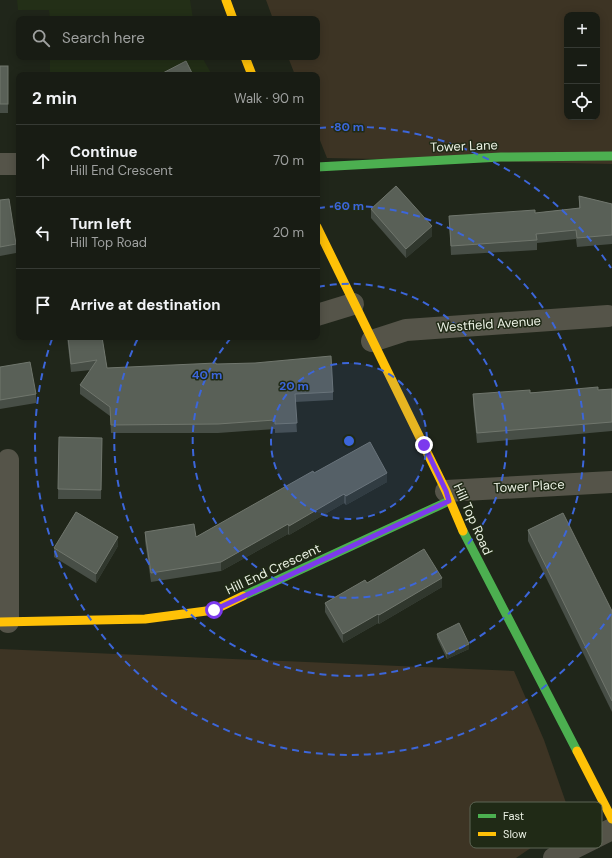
<!DOCTYPE html>
<html lang="en">
<head>
<meta charset="utf-8">
<style>
	body { margin:0; font-family:"DM Sans",sans-serif; background:#252922; color:#f1f3f6 }
	.controls { position:absolute; right:12px; top:12px; display:grid; overflow:hidden; border-radius:8px; box-shadow:0 2px 10px #0003 }
	.controls button { width:36px; height:36px; display:grid; place-items:center; padding:0; border:0; border-bottom:1px solid #363a34; background:#181c14; color:#f1f3f6; font:20px sans-serif }
	.stop { position:absolute; width:12px; height:12px; margin:-9px; border:3px solid #7c3aed; border-radius:50%; background:#fff }
	.stop.end { background:#7c3aed; border-color:#fff; box-shadow:0 1px 4px #0008 }
	.list { margin:0; padding:0; list-style:none }
	h2 { display:flex; justify-content:space-between; align-items:center; height:52px; margin:0; padding:0 16px; font-size:17px }
	h2 small { font-size:13px; font-weight:400; color:#9fa1a0 }
	.list li { display:grid; grid-template-columns:26px 1fr auto; gap:12px; align-items:center; box-sizing:border-box; height:72px; padding:0 16px; border-top:1px solid #363a34 }
	.list b { display:block; font-size:15px; white-space:nowrap }
	.list p { margin:0; font-size:13px; white-space:nowrap; color:#9fa1a0 }
	.list em { font-size:13px; font-style:normal; color:#9fa1a0 }
	.icon { flex:none; width:22px; height:22px; fill:none; stroke:currentColor; stroke-width:2; stroke-linecap:round; stroke-linejoin:round }
	.map { position:relative; flex:none; width:612px; height:858px; overflow:hidden }
	.search { position:absolute; background:#181c14; box-shadow:0 2px 10px #0003; left:16px; top:16px; width:304px; height:44px; display:flex; align-items:center; gap:10px; box-sizing:border-box; padding:0 14px; border-radius:8px; color:#9fa1a0; font-size:15px }
	.panel { position:absolute; background:#181c14; box-shadow:0 2px 10px #0003; left:16px; top:72px; width:304px; height:268px; border-radius:8px }
	.map>svg:first-child { display:block }
</style>
</head>
<body>
<div class="map">
<svg width="612" height="858" viewBox="0 0 612 858">
	<rect width="100%" height="100%" fill="#20261a"/>
	<!-- built -->
	<g fill="#232f17">
		<path d="M17,0h173l3,19h-143l-1,-9h-31z"/>
		<path d="M50,57h152l10,18h-162z"/>
	</g>
	<!-- green -->
	<g fill="#3d3424" fill-rule="evenodd">
		<path d="M266,0h346v164l-285,-6 -10,-25v-58h-22l-7,-18h29v-38h-44zM567,15h30v102h-30z"/>
		<path d="M0,649l514,22 30,69 28,80 -56,38h-516z"/>
	</g>
	<g fill="none" stroke-linecap="round" stroke-linejoin="round">
		<!-- street -->
		<g stroke="#555449" stroke-width="22">
			<path d="M0,164h19"/>
			<path d="M317,315l36,-11"/>
			<path d="M372,341l34,-11 202,-14"/>
			<path d="M8,460v162"/>
			<path d="M446,491l166,-9"/>
			<path d="M554,858l58,-29"/>
		</g>
		<!-- fast -->
		<g stroke="#4caf50" stroke-width="9">
			<path d="M317,167l184,-10 111,-1"/>
			<path d="M463,531l114,220"/>
			<path d="M243,596l206,-95"/>
		</g>
		<!-- slow -->
		<g stroke="#ffc107" stroke-width="9">
			<path d="M226,0l7,19"/>
			<path d="M245,57l7,18"/>
			<path d="M317,227l129,264 17,40"/>
			<path d="M0,622l145,-3 69,-9 29,-14"/>
			<path d="M577,751l35,68"/>
		</g>
	</g>
	<!-- wall -->
	<g fill="#474e46">
		<rect x="0" y="66" width="8" height="47"/>
		<path d="M579,196l33,8v40l-35,3 -1,-8 -39,4v7l-86,5 -2,-39 86,-3 44,-5z"/>
		<path d="M0,200l16,44v9l-16,3z"/>
		<path d="M371,209l61,27 -26,22 -35,-40z"/>
		<path d="M19,250v25l-2,-16v-8z"/>
		<path d="M67,337h37h-2l5,31 109,-4 117,28v8l-38,2 2,30 -22,1v-4l-57,4h-107l-1,-17 -30,-22v-9l11,-15 -20,2z"/>
		<path d="M0,367l36,27v9l-36,6z"/>
		<path d="M612,389v42l-135,12 -4,-39v-10l125,-4z"/>
		<path d="M59,437l43,1 -1,61h-43z"/>
		<path d="M314,473l73,9 -41,23 -2,-2 -55,32 -1,-1 -67,37 -70,11 -6,-41v-9l51,5z"/>
		<path d="M528,530l84,81v101l-84,-171z"/>
		<path d="M118,546l-22,37 -42,-26v-9z"/>
		<path d="M367,583l75,4 -63,37 -1,-1 -35,20 -18,-31v-9z"/>
		<path d="M437,634l32,15 -22,10 -10,-21z"/>
	</g>
	<!-- shaded-wall -->
	<g fill="#30372d">
		<path d="M432,226v10l-26,22v-9z"/>
		<path d="M387,473v9l-41,23v-9z"/>
		<path d="M344,494v9l-55,32v-9z"/>
		<path d="M288,524v10l-67,37v-9z"/>
		<path d="M118,537v9l-22,37v-9z"/>
		<path d="M442,578v9l-63,37v-9z"/>
		<path d="M378,614v9l-35,20v-9z"/>
		<path d="M469,644v5l-22,10v-5z"/>
	</g>
	<!-- building -->
	<g fill="#596057" stroke="#70766d">
		<path d="M186,61l7,14h-34z"/>
		<rect x="0" y="66" width="8" height="38"/>
		<path d="M396,186l36,40 -26,23 -35,-40z"/>
		<path d="M579,196l33,8v31l-35,3 -1,-8 -40,4 1,6 -86,6 -2,-30 86,-6v3l45,-5z"/>
		<path d="M9,199l7,45 -16,3v-47z"/>
		<path d="M19,250v16l-2,-15z"/>
		<path d="M68,337h34l5,31 109,-5v1l39,-1 76,-7 2,36 -38,2 2,29 -22,1v-4l-57,4 -107,1 -1,-18 -30,-22 17,-25 -26,4z"/>
		<path d="M30,362l6,32 -36,6v-33z"/>
		<path d="M598,387v3l14,-1v33l-135,11 -4,-39 57,-4v3z"/>
		<path d="M59,437l43,1 -1,52 -43,-1z"/>
		<path d="M370,442l17,31 -41,23 -2,-2 -55,32 -1,-2 -67,38 -70,11 -6,-41 49,-8 2,13 117,-66 1,2z"/>
		<path d="M76,512l42,25 -22,37 -42,-26z"/>
		<path d="M563,513l49,98v90l-84,-171z"/>
		<path d="M424,549l18,29 -63,37 -1,-1 -35,20 -18,-31 40,-23 2,3z"/>
		<path d="M459,623l10,21 -22,10 -10,-20z"/>
	</g>
	<g fill="none" stroke-linecap="round" stroke-linejoin="round">
		<!-- route -->
		<path stroke="#7c3aed" stroke-width="5" d="M214,610l235,-109 -3,-10 -22,-46"/>
	</g>
	<!-- distance rings -->
	<circle cx="349" cy="441" r="78" fill="#3c66da" fill-opacity=".12"/>
	<g fill="none" stroke="#3c66da" stroke-width="2" stroke-dasharray="7 5">
		<circle cx="349" cy="441" r="78"/>
		<path d="M318 287A157 157 0 1 1 231 338"/>
		<path d="M318 208A235 235 0 1 1 138 338"/>
		<path d="M611 614A314 314 0 0 1 52 339M319 128A314 314 0 0 1 611 268"/>
	</g>
	<g text-anchor="middle" dominant-baseline="central" stroke-width="3" stroke-linejoin="round" paint-order="stroke">
		<!-- street labels -->
		<g font-size="13" fill="#eaf0e3" stroke="#202a16">
			<text transform="translate(464 146) rotate(-2)">Tower Lane</text>
			<text transform="translate(489 324) rotate(-4)">Westfield Avenue</text>
			<text transform="translate(529 486) rotate(-3)">Tower Place</text>
			<text transform="translate(473 519) rotate(66)">Hill Top Road</text>
			<text transform="translate(273 569) rotate(-25)">Hill End Crescent</text>
		</g>
	</g>
	<!-- legend -->
	<rect x="470" y="802" width="132" height="46" rx="6" fill="#202a16" stroke="#5d6554" stroke-width="1"/>
	<rect x="478" y="814" width="18" height="4" fill="#4caf50"/>
	<rect x="478" y="832" width="18" height="4" fill="#ffc107"/>
	<g font-size="11" fill="#eaf0e3">
		<text x="503" y="820">Fast</text>
		<text x="503" y="838">Slow</text>
	</g>
	<circle cx="349" cy="441" r="6" fill="#3c66da" stroke="#202a16" stroke-width="2"/>
	<g font-size="12" text-anchor="middle" font-weight="bold" fill="#3c66da" stroke="#202a16" stroke-width="3" stroke-linejoin="round" paint-order="stroke">
		<text x="349" y="131">80 m</text>
		<text x="349" y="210">60 m</text>
		<text x="207" y="379">40 m</text>
		<text x="294" y="390">20 m</text>
	</g>
</svg>
<div class="controls">
<button>+</button>
<button>−</button>
<button><svg class="icon" aria-label="locate" viewBox="0 0 24 24"><circle cx="12" cy="12" r="6"/><path d="M12 2v4M12 18v4M2 12h4M18 12h4"/></svg></button>
</div>
<div class="stop" style="left:214px;top:610px"></div>
<div class="stop end" style="left:424px;top:445px"></div>
<div class="search"><svg class="icon" aria-label="search" viewBox="0 0 24 24"><circle cx="10" cy="10" r="6"/><path d="M15 15l6 6"/></svg>Search here</div>
<section class="panel">
<h2>2 min<small>Walk · 90 m</small></h2>
<ul class="list">
<li><svg class="icon" aria-label="ahead" viewBox="0 0 24 24"><path d="M12 20V5M6 11l6-6 6 6"/></svg><div><b>Continue</b><p>Hill End Crescent</p></div><em>70 m</em></li>
<li><svg class="icon" aria-label="left" viewBox="0 0 24 24"><path d="M17 20v-9H6M10 6l-5 5 5 5"/></svg><div><b>Turn left</b><p>Hill Top Road</p></div><em>20 m</em></li>
<li><svg class="icon" aria-label="arrive" viewBox="0 0 24 24"><path d="M6 21V4h12l-3 4 3 4H6"/></svg><div><b>Arrive at destination</b></div></li>
</ul>
</section>
</div>
</body>
</html>
